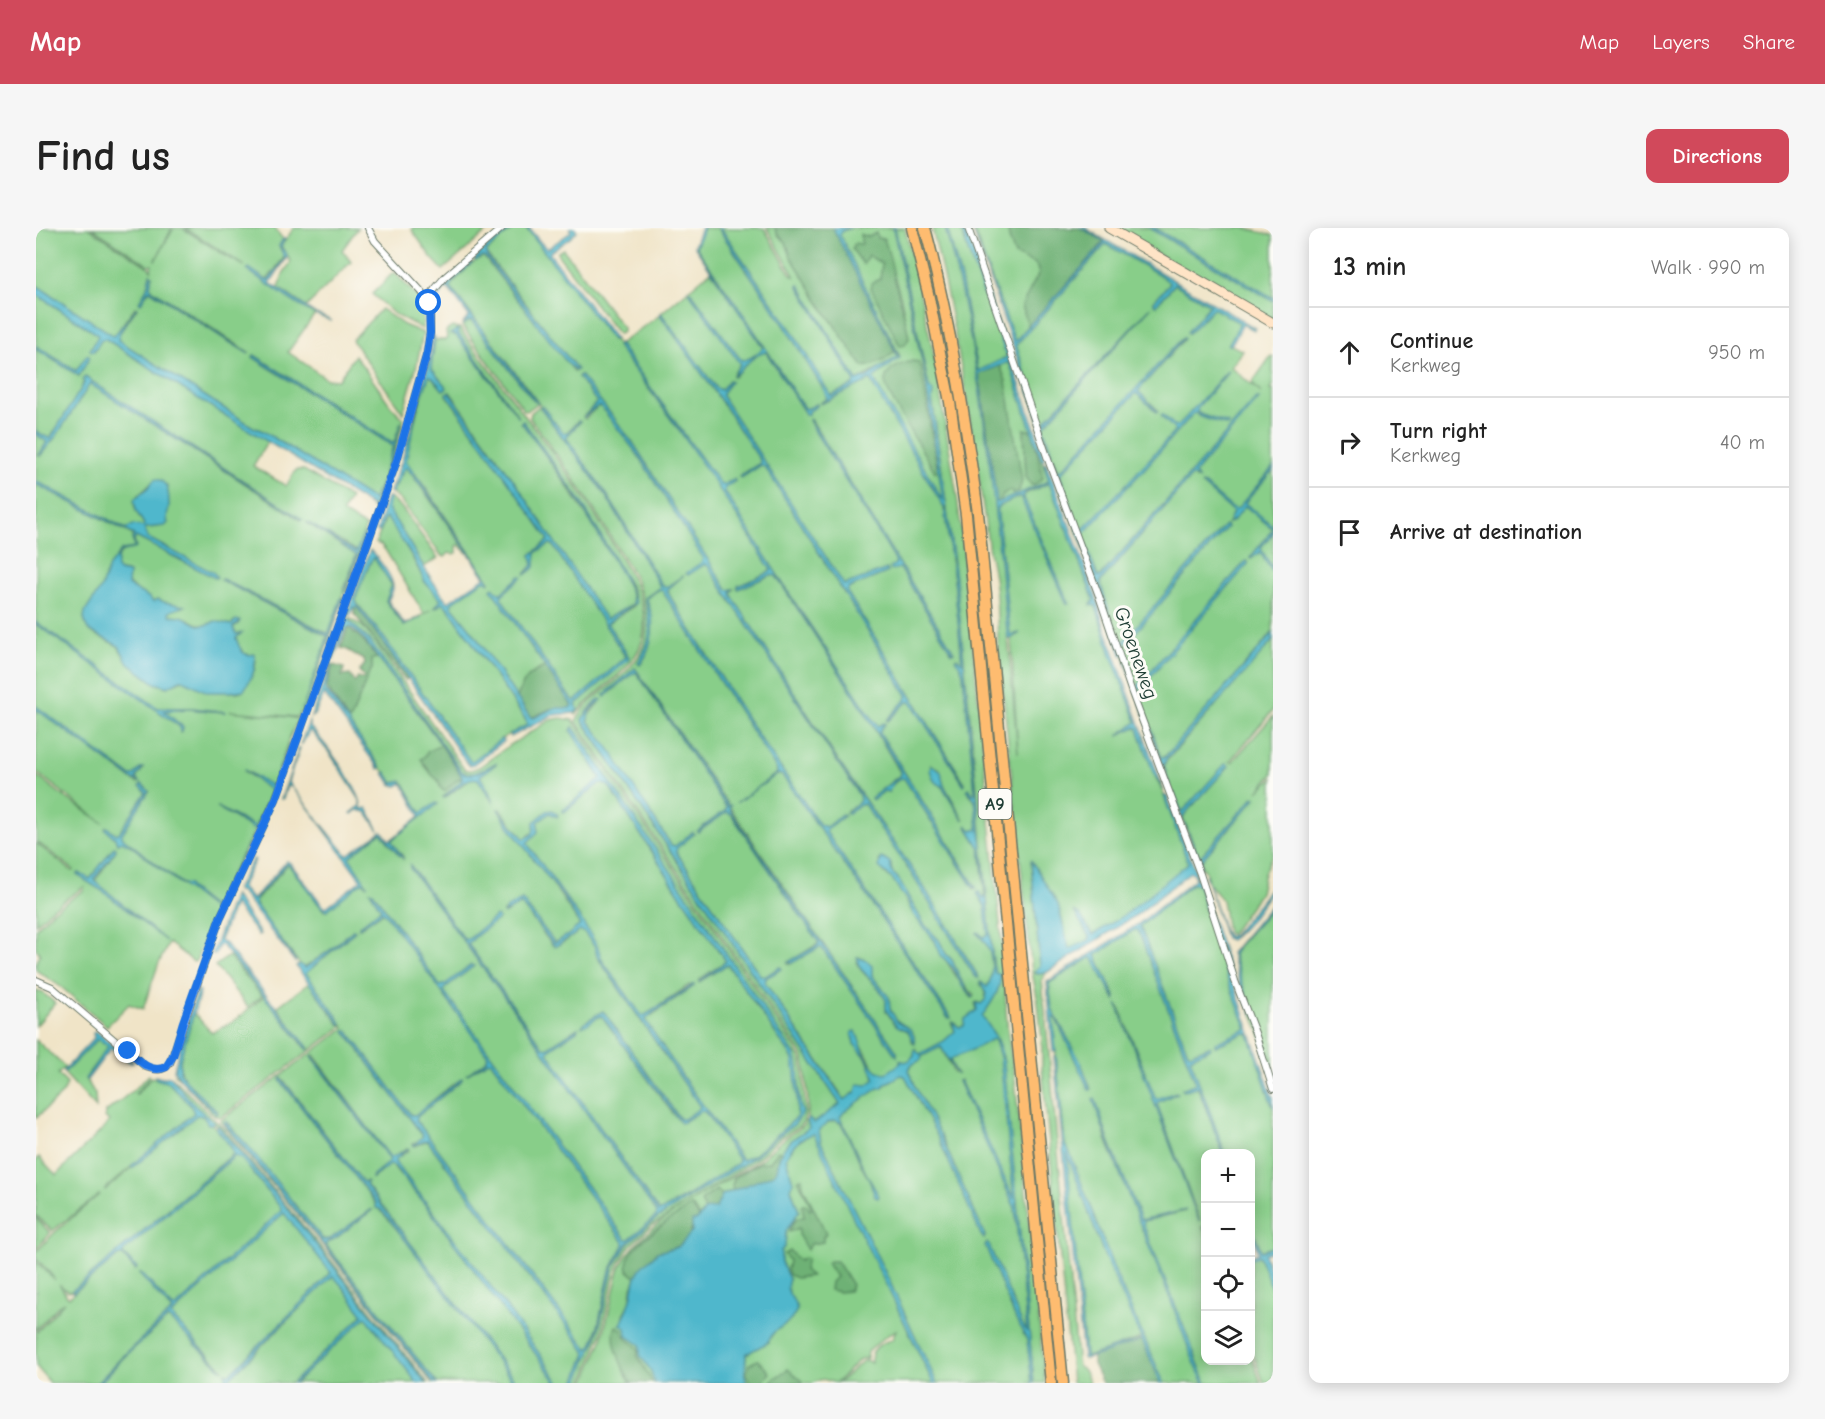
<!DOCTYPE html>
<html lang="en">
<head>
<meta charset="utf-8">
<style>
	body { margin:0; font-family:"Comic Neue",sans-serif; background:#f6f6f6; color:#222 }
	.controls { position:absolute; right:18px; bottom:18px; display:grid; overflow:hidden; border-radius:12px; box-shadow:0 3px 15px #0003 }
	.controls button { width:54px; height:54px; display:grid; place-items:center; padding:0; border:0; border-bottom:2px solid #e0e0e0; background:#fff; color:#222; font:30px sans-serif }
	.stop { position:absolute; width:18px; height:18px; margin:-14px; border:4px solid #1a73e8; border-radius:50%; background:#fff }
	.stop.end { background:#1a73e8; border-color:#fff; box-shadow:0 2px 6px #0008 }
	.list { margin:0; padding:0; list-style:none }
	h2 { display:flex; justify-content:space-between; align-items:center; height:78px; margin:0; padding:0 24px; font-size:26px }
	h2 small { font-size:20px; font-weight:400; color:#767676 }
	.list li { display:grid; grid-template-columns:39px 1fr auto; gap:18px; align-items:center; box-sizing:border-box; height:90px; padding:0 24px; border-top:2px solid #e0e0e0 }
	.list b { display:block; font-size:22px; white-space:nowrap }
	.list p { margin:0; font-size:20px; white-space:nowrap; color:#767676 }
	.list em { font-size:20px; font-style:normal; color:#767676 }
	.icon { flex:none; width:33px; height:33px; fill:none; stroke:currentColor; stroke-width:2; stroke-linecap:round; stroke-linejoin:round }
	.map { position:relative; flex:none; width:1237px; height:1155px; overflow:hidden; border-radius:12px }
	header { display:flex; align-items:center; gap:36px; box-sizing:border-box; height:84px; padding:0 30px; background:#d1495b; color:#fff }
	header strong { font-size:28px }
	nav { display:flex; gap:33px; margin-inline-start:auto; font-size:21px }
	.intro { display:flex; align-items:center; justify-content:space-between; box-sizing:border-box; height:144px; padding:0 36px }
	h1 { margin:0; font-size:42px }
	.button { padding:15px 27px; border-radius:12px; background:#d1495b; color:#fff; font-size:21px; font-weight:700 }
	main { display:flex; gap:36px; padding:0 36px }
	aside { flex:1; background:#fff; border-radius:12px; box-shadow:0 3px 15px #0003 }
	.map>svg:first-child { display:block }
</style>
</head>
<body>
<header>
<strong>Map</strong>
<nav><a>Map</a><a>Layers</a><a>Share</a></nav>
</header>
<div class="intro"><h1>Find us</h1><a class="button">Directions</a></div>
<main>
<div class="map">
<svg width="1237" height="1155" viewBox="0 0 1237 1155">
	<rect width="100%" height="100%" fill="#fdfcf7"/>
	<filter id="ink" filterUnits="userSpaceOnUse"><feTurbulence type="fractalNoise" baseFrequency=".0167" numOctaves="2"/><feDisplacementMap in="SourceGraphic" scale="12" xChannelSelector="R" yChannelSelector="G"/><feConvolveMatrix kernelMatrix="1 2 1 2 8 2 1 2 1" color-interpolation-filters="sRGB"/></filter>
	<filter id="wash" filterUnits="userSpaceOnUse"><feTurbulence type="fractalNoise" baseFrequency=".008" numOctaves="4" result="noise"/><feDisplacementMap in="SourceGraphic" scale="24" xChannelSelector="R" yChannelSelector="G"/><feGaussianBlur stdDeviation="1.35" result="paint"/><feColorMatrix in="noise" values="0 0 0 0 0 0 0 0 0 0 0 0 0 0 0 0 0 1.4 0 .05"/><feComposite in="paint" operator="in"/></filter>
	<g filter="url(#wash)">
		<rect width="100%" height="100%" fill="#f0e4c7"/>
		<!-- green -->
		<g fill="#88ce89" stroke="#54865e" stroke-width="1.5" fill-rule="evenodd">
			<path d="M0,0h53l61,40 1,2 1,-6 -4,1 -56,-37h80l-17,33 19,-33h8l47,30 16,8 -60,-38h89l9,11 -4,7 6,10 -18,24 -18,-11 -1,1 67,44 -27,38 39,27 11,1 17,-25 36,51 13,13 -9,36 -19,55 -5,-2 2,-1 10,-28 -10,21 -110,-69 -10,-4 -135,-87 1,-6 18,-26 -2,-1 -21,29 -78,-51zM114,46l2,1 -2,11 3,4 97,63 -22,-12 -78,-51 -11,12 8,-14zM218,127l138,88h2l7,-21 -14,52 -3,-2 9,-26 -131,-83 -9,-6z"/>
			<path d="M258,0h64l-16,22 9,12 -45,45 -27,-19 4,-14 8,-12 -10,-16z"/>
			<path d="M376,0h79l-48,42 -12,-13 -19,-27z"/>
			<path d="M480,0h10l80,103 10,11 6,11 78,105 70,110v4l-32,14v3l33,-14 5,1 84,128 41,70 -30,24 2,2 28,-22h3l70,111 2,-2 -96,-154v-3l5,-6 -7,2 -4,-5 -82,-123 -67,-106v-4l10,-7 -2,-2 -9,6h-3l-102,-141 41,-29 55,77 45,68v3l-21,13 2,2 20,-13 4,2 93,148 49,80v3l-20,22 1,1 19,-19h4l53,82 1,-1 -118,-191 2,-4 39,-16 -1,-3 -43,17 -122,-190v-3l8,-12 -1,-1 -8,10 -5,-2 -55,-75 50,-42 52,76c-3,6 -16,14 -22,13l-50,-68 -2,-1 51,73 -8,12 2,1c8,-10 19,-23 32,-25l40,63h2v-3l9,-6 -1,-2 -9,5 -3,-1 -56,-87 -52,-74 8,-19h14l65,95 42,69 2,6 -7,5 1,1 46,-24 4,1 73,127 10,71 8,83 -5,-4 6,16 13,119 -3,1 -4,-6v5l7,10 2,27h-6l-6,-5 14,23 5,51h-2l-4,-7 1,6 5,8 3,29 -5,2 -5,-5 -1,1c3,4 7,7 10,11 6,11 7,33 0,43l-6,-5 -1,1 4,7 2,9 -5,5 -4,-2 -2,1 2,7 -12,9 -1,7 -4,1 -7,-5 -2,1 4,8 -11,10 -24,13 -3,-2 -1,-3c-2,6 -4,12 -11,13l-5,-2 1,3c-26,28 -28,-4 -40,-18 -3,-3 -6,-5 -8,-7l1,6 12,13 9,22 -8,6h-4l-18,15 -80,-117 1,-5 15,-10 -1,-1 -16,10 -4,-2 -84,-123v-4l18,-14 -2,-1 -17,13 -4,-1 -63,-97 -20,-27v-5l13,-16 -1,-1 -11,10 -7,11 258,384 -26,19 -7,-3 2,8 -18,12 -9,12 -4,-1 -9,11c-13,2 -41,10 -36,28l-11,5 -6,-5 -15,11 4,9 -6,7 -9,-11c-21,17 -64,34 -62,65l8,6 -4,11 -2,16 -6,10 -1,12 3,2 1,8 13,9v10l11,16 3,12h-2l-20,-39 -5,-3 -4,-8 -7,4 8,35 7,11h-46l17,-43 17,-70c20,-48 97,-81 140,-109 9,-6 15,-15 24,-21 8,-7 20,-10 24,-21 4,-11 -2,-46 -3,-60l-4,-8 -224,-330c14,-29 51,-40 65,-70 9,-20 5,-43 -2,-63 -5,-16 -16,-30 -24,-44 -26,-45 -55,-85 -85,-126l1,-5 9,-8 -2,-2 -11,8 -3,-1 -61,-83 -1,-2 9,-5 63,81h3l-87,-115 22,-23 11,-7 91,115 -1,-7 -87,-111 13,-13zM544,147l34,43 21,28 88,137 5,7 6,-1 -3,4 1,3 103,160 84,123 58,95 -3,1 -61,-99 -49,-72 -6,2 -10,8 -2,-2 14,-11 -1,-6 -151,-229 -3,-2 -3,2 1,-8 -3,-6 -62,-97 -35,-47 -5,-2 -13,13 -2,-2 14,-15 -19,-25zM506,179l21,26h3l12,-12 2,1 -13,14v3l39,54 57,94 5,-1 16,-11 -16,14 2,7 85,135 65,94 6,2 16,-12 1,2 -16,12 -1,3 124,184 -2,2 -82,-123 -84,-120 -4,-2 -42,30 41,-30v-3l-58,-90 -57,-90h-4l-11,8c4,27 10,38 -5,65l-3,1c13,-25 14,-40 6,-66l14,-10 1,-2 -56,-93 -61,-82 -3,-3zM775,191l143,233h-3l-51,-84 -6,-3 2,-3 -4,-7 -76,-122 -7,-13zM599,440l262,384 -2,2 -73,-106 -2,-1 -30,17 -2,-1 31,-20 -88,-129 -4,-2 -29,20 -1,-1 29,-21v-3l-89,-134h-4l-22,19 -7,3zM895,537l9,4 3,14 21,37 -22,-34 -8,-7zM844,631l11,5 1,9 5,4 27,47 15,16 7,14 6,6 10,22 12,14 -2,2c-15,-17 -25,-37 -36,-55 -7,-11 -17,-20 -23,-30 -7,-11 -12,-23 -19,-33 -2,-2 -6,-3 -8,-5 -3,-4 -5,-9 -7,-13zM823,729l10,5 3,14 10,12 8,21 5,10 17,13 2,4 -1,8 -2,-7 -3,-6 -13,-7 -9,-13v-11l-6,-10 -19,-20 -4,-7z"/>
			<path d="M685,0h43l26,45 5,4 -28,-49h8l3,7 8,7 5,15 20,31 5,10 47,68c10,0 25,-6 31,-15l4,6 -41,24 -58,-96 56,97 -2,3 -23,11 -36,-62z"/>
			<path d="M815,0h42l32,147 18,126 -70,-123 26,-19 1,-3 -61,-121 3,-4zM840,5l1,6 17,37 7,22 8,40 -5,7 -4,1 -16,-33 -4,-33 2,-16 -14,-9 -5,8 -1,-22 -2,-6 9,2z"/>
			<path d="M859,0h10l28,122 24,146 7,58 -1,21 11,83 31,317c0,32 2,64 9,96l31,312h-11l-31,-326 -8,-22 -13,-18c8,-15 18,-24 18,-42l-5,-2 -2,-10c-17,-188 -34,-377 -61,-564l1,-2 -4,-9z"/>
			<path d="M896,0h13c48,168 57,352 73,525l-7,-114 7,-5 -8,2 -13,-129 23,-11 48,108 -45,-108 2,-2 24,-11 45,117 -3,5 5,1 16,51 25,65 -19,13 17,-8 3,1 15,44 10,20 25,69 -1,4 -61,49 -33,21 -13,-20 -5,-3 15,26 -1,2 -20,10 -11,-46 -27,-43 9,105 -6,7 4,1 8,-1 -4,7 36,387 6,3 6,13h-18l-30,-316v-28l-4,-38 -6,-29 -34,-328c-1,-31 -1,-62 -9,-92 -14,-111 -31,-216 -57,-324z"/>
			<path d="M911,0h14l12,38 34,89v3l-29,13 -17,-92z"/>
			<path d="M937,0h35l1,10 6,17 21,9 3,10 -17,31 6,21 -13,16z"/>
			<path d="M1077,0h36l124,73v20z"/>
			<path d="M1118,0h90l29,7v63z"/>
			<path d="M1070,16l54,31 11,8 -17,18 2,4 19,-21 35,21 -22,27v2l24,-27 28,16 -9,22 12,6 -12,16 30,26 -9,-10 19,-27 2,1v29l-3,4h3v137l-30,-24 -8,9 -34,-28 32,27 1,2 -6,10 5,-2 10,-15h2l28,23 -23,29 1,1 9,-7 13,21v59l-94,110 -16,16 -2,-1 -23,-66 110,-129 -2,-1 -107,125 -3,1 -10,-26h-1l-2,-14 103,-121 -1,-1 -3,3 -97,113 -6,1 -19,-60 90,-104 3,-2 4,4 -6,-7 -95,108 -34,-87 -40,-124 28,83h1l-8,-26 108,-120 -109,117 -26,-79zM1148,111l-46,52 20,19 -1,2 -21,-19 -72,78 -7,4 -5,-17h2l4,12 2,1z"/>
			<path d="M527,21l60,79v3l-4,3 -2,-1 -59,-78v-3z"/>
			<path d="M358,44l29,31v26l-29,-15 -22,-20z"/>
			<path d="M0,66l61,40 1,2 -7,14 3,1 8,-12h4l83,54 79,48 -15,25 33,20 10,-16h8l46,28 -8,15 24,14 -9,24 -51,-29 50,33 -13,36 3,-2 19,-54h2l-21,59h-3l-2,4 -12,36 -107,-55 -1,1 106,56 -2,9 18,-48 1,1 -39,113 -4,1 -4,5 -67,-6 58,6 10,2 -9,20 -16,47 -2,1 -22,-15 -5,-1 27,20 -16,36 -38,-20 38,23 -31,57 -8,20h-3l-24,-19 -1,-2 -6,-2 -60,-47 -1,-3 28,-43 -7,-7 -2,2 6,6 -27,41 -2,1 -11,-7v2l9,9 2,5 5,-2 8,4 82,63 3,4 -19,49 -2,1 -25,-19 -11,22 -15,44 -14,-5 -22,22 -46,-39 -25,-17v-6l4,-10 -4,-6v-20l17,-17 31,-21v-3l-31,21 -17,16v-81l36,28 2,-1 -38,-29v-66l26,20 41,28 -67,-51v-63l101,74 2,-1 -3,-4 7,-9 -2,-1 -8,8h-2l-95,-70v-82l129,92 15,11v5l3,-5 -19,-16 24,-2 37,3 -33,-4h-34l-122,-86v-138l97,51 -1,4 4,9 -2,-8 2,-3 79,41 -2,-5 -65,-35 -3,-8 1,-2 12,-1c13,-14 10,-24 9,-42l-14,-4c-6,10 -22,14 -18,27 2,6 6,11 9,17l-3,3 -15,1 -90,-48v-47l11,8 -8,13 1,1 17,-21 32,-50h3l209,135 1,-1 -217,-142 -4,12 -31,50 -14,-8v-82l43,27 1,-4 10,-16 -14,15 -40,-25zM86,322h2l-8,9v8l3,4 8,1 2,2 -1,9c7,10 19,9 25,19l5,-3 6,3 20,5 -10,2 -5,4 1,2c4,1 7,0 11,1 14,4 18,15 34,5l16,4 3,-4 4,3 -5,3 3,7 5,-1 -5,5 3,9 6,7 6,1 5,5 -1,9 -11,21 -6,2h-26l-29,-12 -17,7 -11,-4 -27,-20 -10,-17 -24,-12 -8,-9 -2,-7 1,-6 16,-24 8,-22zM78,620l2,2 -21,31 71,60 -62,-49 -26,-17 1,-2 8,5h5z"/>
			<path d="M345,81l23,16 19,8 -7,35 -13,45 -51,-73z"/>
			<path d="M416,99l8,1 4,6c50,69 105,135 148,209 8,15 18,29 24,44 7,16 11,38 6,54 -10,33 -47,47 -66,74l-1,-2 3,-3 -2,-6 52,-45 1,-2 -22,-34 27,-17 2,-3 -4,-14 -52,-89 -57,-79 -2,1c33,44 64,88 91,136 8,13 20,30 21,46l-21,12 -7,3 -90,-137 -65,-90 -4,2 58,80 44,64v3l-17,14 2,10 -8,9 10,-7c-2,-16 2,-16 15,-23h2l45,68 29,46 -51,43 -3,-1 -71,-102 2,-6 -5,2 -7,-6 54,79c-16,6 -23,15 -28,31l-45,-67 -21,-26 2,-3 30,-21h3l3,2 1,-1 -62,-91 -21,-28 -1,-5 11,-47 12,-35 3,1 11,13 3,-2 -15,-20 4,-28h10l2,-2 -1,-7zM421,101l1,4 61,84 -63,-82 -1,-2 -4,2z"/>
			<path d="M973,134l23,69 -8,-2 2,48 12,3 5,-2 -7,-25 1,-6 12,34 -49,21 3,-8 9,-4c-2,-40 2,-87 -12,-125z"/>
			<path d="M369,240l3,1 60,84h-1l-8,-8 -2,1v7l-4,1 -4,-1 -4,4 -4,-2 -40,-54 -9,-8z"/>
			<path d="M354,270l11,9 37,51 -14,9 -36,-58z"/>
			<path d="M350,289l17,23 22,42 16,18 -1,3 -6,4 1,1 8,-5 6,6 78,113v3l-26,14 -28,23 -4,-1 -84,-122 -29,-37 1,-8 14,-33 3,-3 18,27 -6,16 18,25 27,-16 -7,4 -38,-63 -5,-6 -5,-2z"/>
			<path d="M1237,305v36l-12,-20 1,-3z"/>
			<path d="M313,390l13,8 14,17 86,123 4,4h5l8,-3 31,-22 40,-25 11,-2 12,2 223,329 6,12 4,53 -3,8 -6,6 -18,11 -20,19 -108,68 -21,20 -10,16 -5,11 -14,62 -18,48h-5l8,-22 10,-20 17,-73 15,-25 29,-25 99,-62 20,-18 19,-14 8,-11c-8,-18 -1,-39 -8,-58l-222,-328 -2,4 30,47 -38,32 1,2 36,-29 9,3 72,110 45,65 -26,18 -1,3 24,-15 5,-2 64,92c4,10 7,54 4,61l-42,37 -12,5 -57,-80 -40,-60 49,-34 -5,-1 -42,29 -5,2 -40,-56 -3,-9 -19,-33 -54,-75 12,-15v-6l12,-9 8,3 -6,-6 -18,12 1,9 -11,8 -24,-30h-2l42,56 40,60 -12,10 -13,8 -33,-43 -19,12 3,1 12,-9h3l31,41 12,-3 16,-11 4,1 11,15 2,10 102,148 1,3 -16,11h-4l-77,-108 -18,11 17,-6 71,98 10,8 18,-11 4,1 34,48 -1,3 -42,28 -37,21 -111,-159 1,-3 27,-19v-2l-29,19 -4,-1 -75,-103 7,-7 23,-18 -2,-3 -26,22 -5,2 -54,-74 -1,2 114,156 133,189v3l-28,23h-3l-182,-248 1,-3 28,-21 -2,-2 -24,19 -7,2 -67,-94 -2,1 10,16 -22,17 1,2 24,-16 104,144 -2,4 -20,15 21,-13 4,-1 133,181v3l-14,26 -14,64 -4,10 -4,4 -172,-229 2,-4 44,-36 -9,4 -38,31h-4l-63,-84 -1,3 76,102v2l-10,6 3,2 11,-6 154,205 5,8 -1,3 -10,27h-15l-55,-78 -110,-143v-2l14,-10 -2,-2 -14,9h-3l-76,-102 -2,1 2,5 76,99 -1,2 -16,13v3l17,-13 3,1 38,46 126,171h-40l-141,-185 -10,-14v-3l-3,1 -9,-11 -72,-93 -2,2 89,114 8,12 34,40 103,137h-77l-111,-138v-2l10,-5 36,-28h-1l-41,29h-7l-95,-116h-4l97,118 112,142h-1l-119,-150 -93,-112 118,-88 6,-5 -1,-2 -122,91 -6,-1 -40,-42h2l40,40 1,-2c-11,-11 -26,-21 -35,-34 -9,-14 6,-50 10,-66l19,21 24,-13 28,-24 42,53h3l-32,-42 32,-24 31,42h2l-36,-52 48,-41 -1,-2 -23,20 -27,18 -42,-54 -6,-12 33,-38 36,47 37,-28 3,-1 3,4 -19,-29 33,-24 22,26v-3l-12,-14 1,-3 45,-35 -16,9 -18,-31 -8,1 -4,-2 -44,-60 4,-2 18,-46 3,-4v-10l6,-1 63,87 -18,19 15,16 2,7 5,3 14,-12 3,2 -19,17 2,1 27,-21 6,2 14,22 1,-2 -13,-23 16,-13c-11,5 -22,15 -34,9l-93,-132 -19,-18z"/>
			<path d="M1237,412v70l-43,51 2,1 41,-46v58l-15,17 15,-13v75l-9,20 -4,20 -29,41h-2l-2,-2 -5,-32 -14,-18 -2,-10 -3,-4 -3,1 -3,-7 5,5 -1,-6 55,-63 -2,-1 -53,59 -2,1 -16,-39 1,-3 45,-49 -47,46 -10,-19 -9,-28z"/>
			<path d="M1156,656h4l3,3 8,31 40,111 -31,17 29,-13 4,1 24,74v139l-12,4 -10,-29 -1,-68 -25,-1 -35,-95 20,-10 -1,-2 -19,8 -2,-1 -48,-127z"/>
			<path d="M1237,679v159h-1l-1,-2 -27,-74 -11,-36 6,-9z"/>
			<path d="M1098,702h4l2,3 56,151 -14,5 1,2 14,-5 26,67 -17,1 -1,78 -2,-6 -1,1 4,10v123h44l1,-5 10,28h-55l-63,-159 1,-3 42,-10 -45,9 -33,-82 -14,-40 12,41 98,244h-40l-47,-106 -47,-124 -5,-8 -13,-128 4,2 33,70h2l-10,-26 -29,-54 -3,-26 43,-26 23,43 1,-2 -20,-43zM1083,778l37,94 20,-7 -18,9 -1,2 43,117z"/>
			<path d="M193,728l33,40 -14,11 -33,-41z"/>
			<path d="M0,763l7,2 12,10 -19,23z"/>
			<path d="M63,811l9,6v3l-18,23 -4,8 9,15 1,14 -33,-36 34,-32z"/>
			<path d="M956,811l3,1 6,19 13,141 -47,-104 -7,-16 -2,1 57,127 12,124 -5,-8 -31,-74 3,15 8,21 15,36 10,18 5,43h-95l-49,-105 -67,-136 -2,-11 7,-8 10,-3c17,12 19,39 31,56l-27,-59 4,-5 34,-24h4l4,-4 14,-9 5,1 33,61 43,98 4,1 -43,-98 -26,-50 -7,-18c7,-12 20,-18 32,-23l13,26 3,1 -7,-14 1,-1z"/>
			<path d="M0,812l29,27 -7,7 9,10 -4,9 -27,25z"/>
			<path d="M113,847l1,2 -15,17 1,1 16,-18 15,4 24,25 3,7 -89,76v1l93,-76c12,5 30,27 36,39l-162,138 -4,1 -9,-8 8,12 2,1 50,-42h3l13,15 2,-2 -14,-14v-2l112,-96 3,-1 3,3 40,50v3l-106,97h-2l-30,-33 -4,-2 33,38 -45,41 -30,31h-47l-14,-17v-33l29,-32 -8,6 -21,23v-69l19,19 -5,-7 -14,-15v-6l18,-19 46,-39 -48,37 -16,-16v-54l3,-4 17,18 48,-47 5,-7 -4,-4 1,-5 25,-20z"/>
			<path d="M136,849l51,51 96,117 109,138h-2l-99,-125 -106,-129 -26,-23 -24,-28z"/>
			<path d="M776,905l3,1 118,249h-95l25,-22 3,-1 5,3c-1,-13 9,-21 21,-23l4,-10 -14,9 -14,13 -1,6 -7,1 -24,24c-13,-3 -10,-6 -23,0h-67l-1,-9 1,-20 21,-11 7,-11 17,-12 2,-20c-6,-8 -8,-11 -4,-21l-8,-18v-10l4,-5 1,-15 13,-20 -8,-23 2,-6 -7,-24 10,-15z"/>
			<path d="M1030,925h1l38,104 36,81 -55,19 -1,-1z"/>
			<path d="M246,986h3l4,4 42,55 -101,101 -4,-2 1,6 -4,5h-123l23,-25 45,-40 53,51h2l-52,-51v-3z"/>
			<path d="M0,989l14,16 -14,16z"/>
			<path d="M1223,1027l14,36v92h-9l-13,-36v-88z"/>
			<path d="M296,1048l3,1 29,36 -8,9 -64,61h-67z"/>
			<path d="M329,1089h3l49,66h-122z"/>
		</g>
		<!-- forest -->
		<g fill="#6eb175" stroke="#467754" stroke-width="1.5">
			<path d="M739,0h58l59,117 2,6c-6,9 -20,15 -31,16l-47,-69 -5,-10 -20,-31 -5,-15 -8,-7z"/>
			<path d="M972,0h73l23,13 -10,13 -66,72 -6,-21 17,-32 -3,-9 -21,-9 -6,-17z"/>
			<path d="M840,5l1,5 7,1c5,13 7,23 10,37 5,21 11,41 15,62l-4,7 -5,1 -29,-58v-5l9,-4 2,-15 -14,-9 -5,9 -11,-15 1,-4 3,-2 6,2 -2,-11 9,3z"/>
			<path d="M877,133l5,1 3,6 17,104h-3c-8,-14 -50,-79 -50,-90 0,-13 18,-19 28,-21z"/>
			<path d="M964,137l6,16 16,100 -3,10 -7,3 -1,-4 -8,4 -3,8 -3,1 -14,-104 -4,-23v-2z"/>
			<path d="M988,201l8,2c5,16 7,31 11,47l-9,7h-3l-5,-8z"/>
			<path d="M319,378l5,5 48,67 -2,2 -51,-65 -1,-8z"/>
			<path d="M313,400l14,12 14,18 -5,1v10l-3,4 -18,46 -3,1 -21,-32 6,-23 11,3 -2,8 8,-1 5,7 3,-5 5,2 1,-3 -5,-5 6,-7 -1,-4c-8,-3 -13,-11 -23,-12l6,-18z"/>
			<path d="M509,439l27,38 -2,3 -20,1 -19,9 -14,-20c5,-16 12,-25 28,-31z"/>
			<path d="M405,517l21,32v3l-3,-2 -14,13 -3,-1 -4,-10 -6,-5 -11,-16 3,-2 4,-6z"/>
			<path d="M742,923l4,1 -3,5 -2,15 -14,8 -30,10 -1,-5 3,-8 24,-14 10,-1z"/>
			<path d="M766,950l1,8 23,47 -3,4v5l-13,2 -3,6 -8,-14v-8l-10,4c3,-9 5,-14 15,-15l-2,-11 3,-2 5,6 2,-1 -14,-30z"/>
			<path d="M681,962l5,5 -6,13 -11,2 -4,-9z"/>
			<path d="M654,978h2l7,11 -2,3 -4,1c-3,24 -14,27 -36,31 -7,9 -16,14 -21,25 -34,-19 41,-61 54,-71z"/>
			<path d="M754,1023l9,10 5,-3 3,1 -3,11 7,6 -15,2 -7,-3 -2,-5 2,-9 -5,-7z"/>
			<path d="M793,1033h8l15,24 -3,6 -10,1 -9,-2 1,-8 5,-5 -9,-14z"/>
			<path d="M580,1098l6,3c3,13 12,12 17,21l-2,4 1,3 11,19 3,7h-21c-8,-13 -22,-43 -15,-57z"/>
			<path d="M1106,1112l19,43h-59l-9,-19v-7l28,-11z"/>
			<path d="M722,1132l12,13 -9,10h-11l-4,-9 3,-10z"/>
			<path d="M752,1141l15,12 -2,2h-31l2,-3z"/>
		</g>
		<!-- water -->
		<g fill="#4fb7cc" stroke="#377a80" stroke-width="1.5">
			<path d="M474,0h6l-7,4 -22,19v5l86,108 4,6 -1,1 -9,-8 -82,-106 -3,-1 -6,5 -2,-2 15,-15z"/>
			<path d="M490,0h3l12,15 6,6 24,-17 -2,-4h5l3,3 -7,7 -20,14v2l65,85 -3,1z"/>
			<path d="M665,0h3l-8,19 52,74 56,87 3,1 10,-5v2l-9,6v3h-2l-40,-63c-15,3 -23,18 -34,25l8,-13 -52,-73 3,1 50,68c6,1 19,-7 22,-13l-69,-101z"/>
			<path d="M682,0h3l73,106 37,62 22,-11 2,-3 -57,-97h2l57,96 10,-4 31,-20 -65,-129h18l-9,3 -2,4 60,123 -27,20 70,123 -18,-126 -29,-133 -3,-14h2l34,159 4,5 -1,7 24,179 37,385 2,10 6,2c-1,18 -10,27 -19,42 12,14 19,28 22,47l30,319h-2l-5,-43 -10,-18 -32,-77 2,-2 2,2 33,79 5,8 -12,-124 -57,-127h2l54,118 -14,-142 -5,-17 -2,-1 -23,12 -19,8 -1,1 7,15 -16,-28 -19,9 -1,4 -10,5 -2,5 7,18 23,44 46,104 -1,3 -3,-4 -43,-98 -33,-61 -5,-1c-5,5 -15,7 -18,13h-4l-34,24 -4,5 26,56 13,23 -1,2 -3,-1 -6,-18 -28,-56 -5,-3 -8,2 -9,9 2,11 67,136 49,105h-4c-38,-84 -82,-165 -119,-249 -13,3 -22,12 -28,24l7,24 -2,7 8,22 -13,20 -1,15 -4,5v11l8,17c-6,16 6,17 8,31l-6,10 -17,12 -7,11 -21,11 -1,20 1,9h-92l-3,-12 -11,-16v-10l-13,-9 -1,-8 -6,-4 2,-1c1,-7 5,-11 7,-18 5,-12 3,-25 11,-36 5,-7 12,-10 17,-17l21,-5 14,-15v-11l5,-1 8,-10 11,-2 6,-13 52,-21c6,-6 3,-11 6,-18 5,-14 18,-20 29,-28l-2,-8 2,-1 5,4 26,-19 -258,-385 16,-19 2,-1 2,1c-7,5 -15,12 -14,21 8,10 25,30 29,40l54,84 4,1 18,-14 1,2 -17,14 -1,4 84,123 4,2 16,-10 2,2 -16,9 -1,5 79,117 12,-8 2,-8 9,1 8,-6 -9,-22 -12,-13 -2,-12 4,-1c5,14 13,40 29,43l16,-11 -1,-3 5,2 5,-2 4,-5v-6l6,5 24,-13 11,-10 -3,-9 7,5 5,-1 1,-7 12,-9 -1,-7 5,1 5,-5v-5l-6,-12h1l6,5c7,-10 6,-32 -1,-43 -2,-4 -6,-7 -9,-11l1,-1 5,5 5,-2 -3,-29 -8,-13 2,-1 5,7 2,-4 -6,-47 -14,-23 6,5h6l-3,-30 -8,-11 2,-1 4,6 2,-1 -12,-119 -2,-7 -6,-8 2,-1 5,4 -8,-83 -10,-71 -74,-128 -50,24 7,-6 -3,-8 -41,-67z"/>
			<path d="M909,0h2l14,51 17,92 29,-14 -34,-91 -12,-38h4l38,107 42,123 -3,2 -5,-13 -28,-85 -30,12 18,129 52,-22 -5,-18 2,-1 51,137 6,23 61,169 -11,-19 -15,-44 -3,-1 -17,8 19,-13 -26,-67 -15,-49 -5,-1 3,-5 -45,-117 -24,10 -2,3 46,108h-2l-47,-108 -23,11 13,128 10,-2 -12,7c-14,-138 -25,-278 -63,-412z"/>
			<path d="M936,0l43,113 89,-98v-2l-23,-13h4l170,100 -1,2 -11,-6 -12,21h-3l12,-22 -27,-15 -25,26 -1,-2 23,-27 -35,-21 -19,21 -2,-1v-3l16,-18 -10,-8 -54,-31 -90,101 26,79 109,-117 -108,120 9,26h-2z"/>
			<path d="M1113,0h5l119,70v3z"/>
			<path d="M247,11h2l-4,8 7,9 -18,27 46,31 16,7c-30,-9 -59,-34 -85,-51l2,-2 17,12h3l16,-22 -6,-12z"/>
			<path d="M435,34l1,1 -19,18 -3,6 87,115 -3,-1 -63,-81 -9,5 7,-9 -21,-28 -5,3 -6,12h-2c5,-17 22,-32 36,-41z"/>
			<path d="M114,46l2,1 -2,12 3,3 96,64 -26,-16 -73,-48 -2,1 -7,12 -2,-1 8,-14z"/>
			<path d="M0,57l78,51 23,-29 -18,27 -1,6 135,87 10,4 110,69 10,-21 -10,28 -184,-114 -83,-54h-4l-8,12h-2l-2,-1 8,-14 -1,-2 -61,-40z"/>
			<path d="M625,85l55,75 5,2 8,-10 2,1 -9,12v3l122,189 43,-16 1,3 -39,16 -2,4 118,192 -1,1 -53,-83h-4l-19,19 -1,-1 20,-22v-3l-49,-80 -93,-148 -4,-2 -20,13 -2,-1 21,-14v-3l-45,-68 -55,-77z"/>
			<path d="M422,101v4l61,85 -63,-83 -6,-1z"/>
			<path d="M397,108l2,1 -4,31 16,20 -4,2 -11,-13 -3,-1 -12,35 -11,50 84,121 -1,1 -3,-2h-3l-30,21 -2,3 21,26 58,86 4,1 20,-10h16l2,-3 -76,-109 -5,-7 2,-2 7,7 20,-18 2,1 -20,18 -1,3 71,102 3,1 51,-44 -74,-113h-2c-16,10 -14,5 -15,23l-10,8 8,-10 -2,-10 17,-14v-3l-102,-145 3,-1 66,90 91,137 27,-15 -1,-7 -4,-11 -53,-91 -54,-73 2,-1 57,79 45,77 11,26 -29,20 22,34 -1,3 -52,44 2,6 -3,3 -23,2 -41,22 -1,-3 17,-9 -1,-5 -77,-111 -6,-6 -9,5 7,-8 -16,-18 -11,-23 -27,-41 -3,1 -4,13 -3,-1 10,-34h3l-2,10 1,4c21,30 36,63 59,91l37,-25 -52,-75 -25,-33 -3,-1 -1,1 -12,24 -2,-1 12,-31 28,-103z"/>
			<path d="M1147,109l1,1 -46,53 20,20 -1,1 -21,-19 -76,82 18,52 3,4 39,-40 54,-59v-3l-13,-13 1,-2 12,11 4,1 50,-56 1,1 -31,36 -1,5 5,3 27,9 -1,2 -27,-9 -5,-4 -3,1 -53,60 -58,61 16,42h2l156,-178h3l-64,74 3,6 -5,-3 -3,2 -90,104 19,60h4l99,-114 3,-3 2,2 -104,120 1,9 -3,-1 -69,-197h1l5,12 2,1 5,-5z"/>
			<path d="M583,116l102,141h3l10,-6 1,2 -10,7v4l67,106 82,123 4,5 6,-3 1,1 -5,6v3l96,155 -3,-1 -69,-109c-7,0 -14,8 -15,14l-5,-1 -11,9 -2,-2 30,-23v-3l-41,-68 -84,-128 -5,-1 -33,14v-3l32,-14 1,-2c-46,-75 -95,-147 -149,-217l-5,-7z"/>
			<path d="M0,118l40,25 11,-16 3,2 -11,19 -43,-27z"/>
			<path d="M218,127l138,88h2l7,-21 -14,52 -3,-1 9,-27 -131,-83 -9,-6z"/>
			<path d="M544,147l34,43 21,28 88,137 5,7 5,-1 -2,4 1,3 103,161 84,122 60,99h-2l-3,-3 -61,-99 -49,-72 -6,2 -10,8 -2,-1 14,-12 -1,-6 -151,-229 -3,-2 -17,11 -2,-2 16,-11 1,-4 -65,-103 -37,-48 -3,-1 -15,12 14,-16 -19,-25z"/>
			<path d="M49,149l218,143 -213,-136 -33,51 -17,21 -1,-1 8,-13 -11,-8v-3l14,8 31,-50 3,-6 -1,-4z"/>
			<path d="M506,178l21,27 5,-1 11,-11 1,1 -13,14v3l39,54 57,94 5,-1 16,-11 -17,15 5,10 83,131 65,94 6,2 16,-12 2,1 -17,13 -1,3 125,186h-3l-82,-123 -84,-120 -4,-1 -42,29 41,-30v-3l-58,-90 -57,-90h-4l-11,8c1,6 4,13 5,19 2,16 -2,35 -12,48l-2,-2c15,-24 14,-38 7,-65l14,-10 1,-2 -56,-93 -61,-82 -3,-4z"/>
			<path d="M774,191l143,231 1,2 -2,1 -52,-85 -9,2 -1,-2 6,-5 -4,-8 -76,-122 -7,-13z"/>
			<path d="M1237,239v3l-28,33 28,23v7l-11,13 -1,3 12,20v4l-13,-21 -9,7 -1,-1 23,-29 -28,-23 -12,15 -5,2 5,-11 -32,-28 4,1 27,23 5,1z"/>
			<path d="M119,251c12,1 14,12 14,24 1,7 -4,12 -1,20l-3,3 -19,2 -1,2 3,8 66,35 3,4 -2,1 -79,-41 -2,3 2,8c-3,2 -6,1 -9,2 -10,1 -11,11 -10,18l2,3 10,2 -1,12c8,8 20,8 25,17l5,-3 6,3 21,4 -14,5 -2,2 1,2c4,1 7,0 11,1 14,4 16,16 34,5l16,4 5,-5 4,1 -2,3 -5,3 3,7 6,-1 -6,5c3,8 6,20 18,16 4,13 -3,25 -10,36l-14,2h-23l-24,-12h-3l-12,7 -13,-4 -27,-20 -9,-17 -29,-15 -3,-3 -3,-10 1,-6 16,-24 8,-22 13,-16 13,-2 -3,-9 2,-4 -98,-51v-3l90,48 7,-4 10,2 1,-3 -8,-13 -2,-12 12,-9z"/>
			<path d="M271,294l49,30 7,-17h2l-21,58 12,-38z"/>
			<path d="M334,322c6,6 24,27 23,38 0,4 -4,9 -5,13l17,24 16,-8 -17,9 -18,-25 6,-16 -18,-27 -3,3 -14,33 -1,6 1,4 28,35 86,123 30,-23 3,2 -32,24 -2,1 -8,-10 -80,-116 -25,-33h-3l-4,8 -3,-1z"/>
			<path d="M1210,333l2,1v2l-110,127 23,66 3,1 109,-125v7l-22,26 -85,94 -2,5 6,22 -45,-126h1l9,25 2,1z"/>
			<path d="M186,351l106,55 13,-36h2l-41,112 26,-74 -107,-56z"/>
			<path d="M310,390l23,22 93,132c12,6 23,-4 34,-9v1l-16,12 13,23v3l-15,-23c-13,-4 -24,14 -35,19l19,-18v-4l-18,-28 -80,-109 -12,-11 -4,-1 -3,3 -11,29 -2,-1z"/>
			<path d="M0,394l122,86h34l34,4 -38,-3 -24,2 19,16 -1,5h-2v-5l-15,-11 -129,-92z"/>
			<path d="M295,435h1l-7,26 56,79 -2,1 -55,-75 -10,21 -3,2z"/>
			<path d="M599,440l93,138 3,-1 -2,2 1,3 167,242v4l-2,-2 -73,-106 -2,-1 -28,16 -4,-1 29,-16 2,-3 -88,-129 -4,-2 -29,20 -1,-1 29,-21v-3l-89,-134h-4l-26,22 -2,2 -1,-2z"/>
			<path d="M0,478l95,70h2l8,-8h2l-7,10 3,4 -7,-3 -96,-70z"/>
			<path d="M273,494l1,5c13,14 54,65 51,82l6,-1 12,22 -13,-18 -9,-2 -5,4 -1,-1 9,-7v-6l-29,-45 -21,-25 -8,14 -1,-1z"/>
			<path d="M537,499l222,328c7,19 0,40 8,58l-8,11 -19,14 -20,18 -99,62 -29,25 -15,25 -17,73 -10,20 -8,22h-3l10,-27 1,-3 -5,-8 -154,-205 -14,6 10,-10 -78,-105h3l63,84h4l47,-37v2l-44,36 -2,4 172,229 4,-4 4,-10 14,-64 14,-26v-3l-133,-181 -4,1 -21,13 20,-15 2,-4 -102,-141 -4,-3 -23,16v-2l22,-17 -11,-18 3,1 67,94 4,-1 27,-20 3,1 -29,22 -1,3 182,248h3l27,-23 1,-3 -133,-189 -114,-156v-3l55,75 5,-2 26,-22 2,1v2l-23,18 -7,7 75,103 4,1 31,-20 -1,3 -27,18 -2,4 111,159 28,-15 51,-34 1,-3 -34,-48 -4,-1 -18,11 -2,1 -2,-2 -77,-105c-7,0 -13,10 -20,10l3,-4 18,-11 77,108h4l16,-11 -1,-3 -102,-149 -2,-9 -11,-15 -4,-1 -25,16 -34,-43 -18,10 4,-6 15,-8 33,43 13,-8 12,-10 -17,-28 -54,-70 -11,-18 26,30c9,-3 11,-8 10,-17l13,-11 5,-1 6,5 -1,2 -7,-4 -12,9v10l-11,11 53,75 17,27 5,15 40,56 5,-2 47,-30v2l-41,27 -8,7 40,60 57,80 12,-5 42,-37c3,-7 -1,-52 -4,-61l-64,-92 -5,2 -25,15 28,-21 -45,-65 -72,-110 -9,-3 -36,29 -2,-1 39,-33 -30,-47z"/>
			<path d="M253,516l-20,57 -15,33 1,-4 -38,-23 38,20 16,-36 -27,-21 28,16z"/>
			<path d="M263,520h1l-12,34 59,73 35,-24 7,9 3,-1 28,-23 -18,-33 -5,3 -6,-2 -7,-11 2,-1 7,11 9,-2 19,32 15,-10 2,1 -46,36v2l12,17 -5,-4 -18,-22 -32,24 19,29 -4,-4 -3,1 -35,28 -5,-4 -32,-42 -2,-1 -32,36v4l41,57 -1,1 -54,-70 -5,-2 17,-31 2,1 -14,27 11,13 35,-39 3,2 35,45 36,-28 -50,-69 -20,-25h-4l-4,13h-2z"/>
			<path d="M1190,535l3,3 -45,49 -1,4 16,38 2,-1 53,-59 2,1 -55,63v7l-29,-75h2l8,19z"/>
			<path d="M895,537l10,6 2,12 20,37 -21,-34 -8,-5 -4,-11z"/>
			<path d="M106,556l7,7 -27,43v3l60,47 6,1 1,3 25,20 2,-1 8,-20 29,-51 -26,50 -11,26 -86,-67 -8,-4 -5,2 -2,-5 -10,-9 2,-2 9,7 3,-1 27,-41 -6,-6z"/>
			<path d="M1128,568h3l28,73 1,8 3,4 74,217v10l-24,-74 -4,-1 -30,13v-3l32,-14 -19,-48 -29,-94 -3,-3h-4l-52,42 48,127 2,1 20,-8 1,2 -21,10 35,95h-2l-25,-67 -15,5 -1,-2 14,-6 -58,-153h-4l-38,25 20,44 -1,1 -23,-43 -43,26 3,26 29,54 10,27h-2l-33,-71 -3,-2 3,34h-3l-6,-69 90,-57 58,-46 -2,-6 -3,-1 -52,42 -92,59 -8,1 -4,-2 6,-6 -9,-106 27,44 11,45 20,-9 1,-2 -16,-27 6,4 13,20 33,-21 62,-51z"/>
			<path d="M78,619l2,1v2l-21,28v3l71,60 -62,-49 -27,-17 2,-2 11,6z"/>
			<path d="M845,630l9,4 2,11 5,4 27,47 15,16 7,14 6,6 10,22 11,16 -11,-12 -9,-18 -12,-13 -6,-14 -22,-27 -6,-15 -6,-6 -7,-12 -15,-14z"/>
			<path d="M1169,646l19,58 4,5 6,-2 39,-50v4c-12,16 -27,40 -43,51l-5,-2z"/>
			<path d="M198,667l26,39 -2,1 -24,-31 -14,36 5,4 83,103v3l-86,-105h-3l-4,10 -3,-1z"/>
			<path d="M1237,676v3l-34,38 -6,9 20,63 -12,-28 -10,-36 40,-48z"/>
			<path d="M317,702h2l-1,2 -48,41 36,50 -1,2 -45,-59 3,-2 6,4 25,-18z"/>
			<path d="M821,729l10,4 5,5v10l17,21 1,12 7,12 13,8 4,7 1,9 -7,-14 -11,-5 -4,-5 -7,-11v-10l-6,-10 -20,-22z"/>
			<path d="M162,762l2,2 -20,68v12l8,11 30,29 -1,2 -35,-33 -8,-11 12,-45z"/>
			<path d="M1081,776l39,95 20,-7 1,1 -19,9 -1,2 42,117z"/>
			<path d="M60,803l37,31 -2,1 -20,-15 -24,32 -2,-1 23,-33 -10,-7 -34,34 -1,-2 31,-33 -1,-5z"/>
			<path d="M276,827l78,102h3l16,-9 -14,12v2l110,143 55,78h-3l-126,-171 -37,-46 -4,-1 -18,13 1,-3 16,-13 1,-2 -76,-99z"/>
			<path d="M1020,827l9,90 5,8 47,124 47,106h-3l-56,-126 -38,-104 18,203 2,1 4,-1 31,-11 18,-4c-19,5 -36,14 -55,18l-2,-1 -29,-302z"/>
			<path d="M119,848l7,2 8,-2 25,30 19,16 -2,2h-4l-5,-8 -6,-1 -65,53 -1,-2 63,-53 -3,-7 -22,-23 -13,-4z"/>
			<path d="M245,850l73,93 9,11h4l-1,3 10,13 141,185h-3l-118,-155 -16,-19 -4,-1v-5l-7,-9 -89,-114z"/>
			<path d="M1059,870l13,40 33,82 45,-10 -42,11 -1,3 63,159h-2c-16,-30 -25,-63 -38,-95 -25,-62 -52,-125 -73,-189z"/>
			<path d="M189,893l24,26 74,93 7,-1 42,-30 -1,2 -35,27 -10,5v2l111,138h-4l-2,-3 -104,-131 -103,-126z"/>
			<path d="M182,898l66,78 142,179h-9l-51,-66 -71,66h-3l71,-68 -19,-27 -11,-12 -49,47 -59,60h-2l4,-5 -2,-5 5,1 101,-101 -47,-60 -113,102 51,55 -54,-52 -45,40 -23,25h-3l30,-31 45,-41 -33,-37 2,-1 31,34 3,1 106,-97v-3l-40,-50 -6,-2 -112,96v2l14,14 -1,2 -14,-15h-3l-46,38 -1,-2 162,-137 -3,-7 -15,-19z"/>
			<path d="M1214,994l11,29 12,-4v3l-9,4 9,25v12l-14,-35 -8,3v-3l7,-3 -7,-25z"/>
		</g>
	</g>
	<g filter="url(#ink)">
		<g fill="none" stroke-linecap="round" stroke-linejoin="round">
			<defs>
				<g id="street">
					<path d="M332,0l7,13 46,50 9,12"/>
					<path d="M932,0l82,237 49,131 33,97 68,181 35,107 20,52 18,56"/>
					<path d="M0,752l16,7 94,80c9,3 17,5 24,-4l50,-145 56,-119 121,-339 30,-107 3,-20v-30l1,-8 4,-6 10,-12 57,-49"/>
				</g>
				<path id="secondary" d="M1073,0l164,95"/>
				<g id="highway">
					<path d="M876,0l16,65 22,109 16,113 85,868"/>
					<path d="M889,0c25,93 40,189 53,285l85,870"/>
				</g>
			</defs>
			<!-- street casing -->
			<use href="#street" stroke="#687767" stroke-width="8"/>
			<!-- secondary casing -->
			<use href="#secondary" stroke="#687767" stroke-width="11"/>
			<!-- highway casing -->
			<use href="#highway" stroke="#687767" stroke-width="13"/>
			<!-- street -->
			<use href="#street" stroke="#fff" stroke-width="6"/>
			<!-- secondary -->
			<use href="#secondary" stroke="#ffe4c6" stroke-width="9"/>
			<!-- highway -->
			<use href="#highway" stroke="#febc70" stroke-width="10"/>
		</g>
	</g>
	<g fill="none" stroke-linecap="round" stroke-linejoin="round" filter="url(#ink)">
		<!-- route -->
		<path stroke="#1a73e8" stroke-width="8" d="M92,823c12,10 22,23 38,16l7,-11 10,-34 37,-104 56,-119 121,-339 30,-107 3,-20 -1,-30"/>
	</g>
	<g text-anchor="middle" dominant-baseline="central" stroke-width="6" stroke-linejoin="round" paint-order="stroke">
		<!-- shield labels -->
		<rect fill="#fdfcf7" stroke="#62766e" stroke-width="1.5" x="942.5" y="561" width="33" height="30" rx="4.5"/>
		<g font-size="18" font-weight="bold" fill="#1f3d34">
			<text x="959" y="576">A9</text>
		</g>
		<!-- street labels -->
		<g font-size="20" fill="#1f3d34" stroke="#fdfcf7">
			<text transform="translate(1100 425) rotate(71)">Groeneweg</text>
		</g>
	</g>
</svg>
<div class="controls">
<button>+</button>
<button>−</button>
<button><svg class="icon" aria-label="locate" viewBox="0 0 24 24"><circle cx="12" cy="12" r="6"/><path d="M12 2v4M12 18v4M2 12h4M18 12h4"/></svg></button>
<button><svg class="icon" aria-label="layers" viewBox="0 0 24 24"><path d="M12 4l9 5-9 5-9-5zM3 14l9 5 9-5"/></svg></button>
</div>
<div class="stop" style="left:393px;top:75px"></div>
<div class="stop end" style="left:92px;top:823px"></div>
</div>
<aside>
<h2>13 min<small>Walk · 990 m</small></h2>
<ul class="list">
<li><svg class="icon" aria-label="ahead" viewBox="0 0 24 24"><path d="M12 20V5M6 11l6-6 6 6"/></svg><div><b>Continue</b><p>Kerkweg</p></div><em>950 m</em></li>
<li><svg class="icon" aria-label="right" viewBox="0 0 24 24"><path d="M7 20v-9h11M14 6l5 5-5 5"/></svg><div><b>Turn right</b><p>Kerkweg</p></div><em>40 m</em></li>
<li><svg class="icon" aria-label="arrive" viewBox="0 0 24 24"><path d="M6 21V4h12l-3 4 3 4H6"/></svg><div><b>Arrive at destination</b></div></li>
</ul>
</aside>
</main>
</body>
</html>
